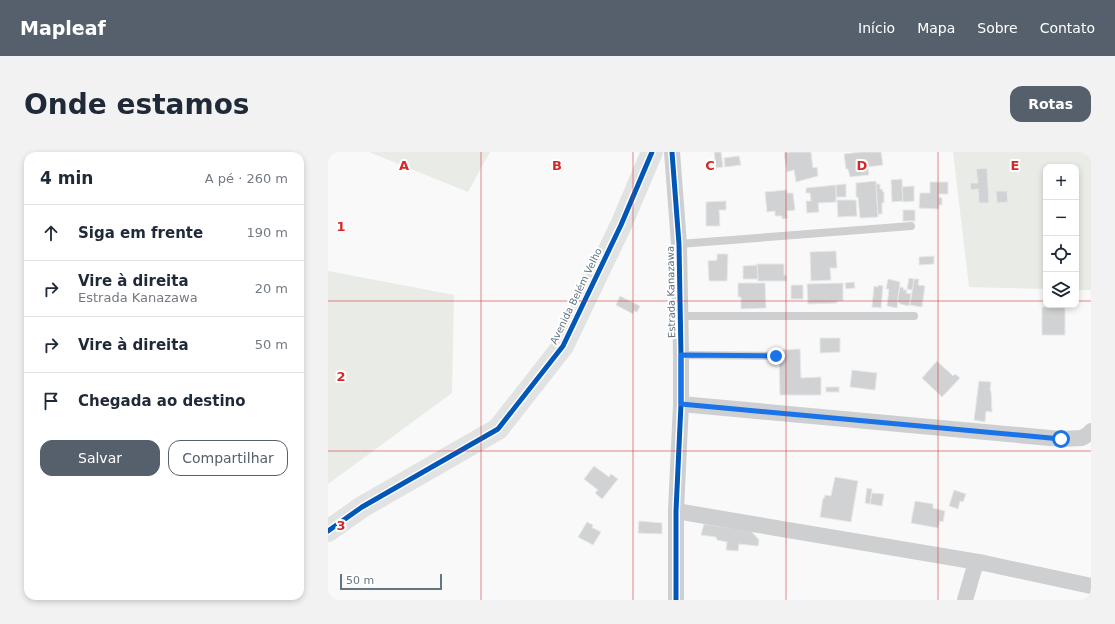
<!DOCTYPE html>
<html lang="pt">
<head>
<meta charset="utf-8">
<style>
	body { margin:0; font-family:"DejaVu Sans",sans-serif; background:#f2f2f3; color:#1f2937 }
	.controls { position:absolute; right:12px; top:12px; display:grid; overflow:hidden; border-radius:8px; box-shadow:0 2px 6px #0003 }
	.controls button { width:36px; height:36px; display:grid; place-items:center; padding:0; border:0; border-bottom:1px solid #e0e1e3; background:#fff; color:#1f2937; font:20px sans-serif }
	.scale { position:absolute; left:12px; bottom:10px; width:102px; box-sizing:border-box; padding-left:4px; border:2px solid #657683; border-top:0; font-size:11px; line-height:14px; white-space:nowrap; color:#657683; -webkit-text-stroke:3px #fff; paint-order:stroke }
	.stop { position:absolute; width:12px; height:12px; margin:-9px; border:3px solid #1a73e8; border-radius:50%; background:#fff }
	.stop.end { background:#1a73e8; border-color:#fff; box-shadow:0 1px 4px #0008 }
	.list { margin:0; padding:0; list-style:none }
	h2 { display:flex; justify-content:space-between; align-items:center; height:52px; margin:0; padding:0 16px; font-size:17px }
	h2 small { font-size:13px; font-weight:400; color:#747a83 }
	.list li { display:grid; grid-template-columns:26px 1fr auto; gap:12px; align-items:center; box-sizing:border-box; height:56px; padding:0 16px; border-top:1px solid #e0e1e3 }
	.list b { display:block; font-size:15px; white-space:nowrap }
	.list p { margin:0; font-size:13px; white-space:nowrap; color:#747a83 }
	.list em { font-size:13px; font-style:normal; color:#747a83 }
	.actions { display:flex; gap:8px; padding:12px 16px }
	.actions a { flex:1; padding:9px 0; border:1px solid #56606c; border-radius:12px; text-align:center; font-size:14px; color:#56606c }
	.actions .main { background:#56606c; color:#fff }
	.icon { flex:none; width:22px; height:22px; fill:none; stroke:currentColor; stroke-width:2; stroke-linecap:round; stroke-linejoin:round }
	.map { position:relative; flex:none; width:763px; height:448px; overflow:hidden; border-radius:12px }
	header { display:flex; align-items:center; gap:24px; box-sizing:border-box; height:56px; padding:0 20px; background:#56606c; color:#fff }
	header strong { font-size:19px }
	nav { display:flex; gap:22px; margin-inline-start:auto; font-size:14px }
	.intro { display:flex; align-items:center; justify-content:space-between; box-sizing:border-box; height:96px; padding:0 24px }
	h1 { margin:0; font-size:28px }
	.button { padding:10px 18px; border-radius:12px; background:#56606c; color:#fff; font-size:14px; font-weight:700 }
	main { display:flex; gap:24px; padding:0 24px }
	aside { flex:1; background:#fff; border-radius:12px; box-shadow:0 2px 6px #0003 }
	.map>svg:first-child { display:block }
</style>
</head>
<body>
<header>
<strong>Mapleaf</strong>
<nav><a>Início</a><a>Mapa</a><a>Sobre</a><a>Contato</a></nav>
</header>
<div class="intro"><h1>Onde estamos</h1><a class="button">Rotas</a></div>
<main>
<aside>
<h2>4 min<small>A pé · 260 m</small></h2>
<ul class="list">
<li><svg class="icon" aria-label="ahead" viewBox="0 0 24 24"><path d="M12 20V5M6 11l6-6 6 6"/></svg><div><b>Siga em frente</b></div><em>190 m</em></li>
<li><svg class="icon" aria-label="right" viewBox="0 0 24 24"><path d="M7 20v-9h11M14 6l5 5-5 5"/></svg><div><b>Vire à direita</b><p>Estrada Kanazawa</p></div><em>20 m</em></li>
<li><svg class="icon" aria-label="right" viewBox="0 0 24 24"><path d="M7 20v-9h11M14 6l5 5-5 5"/></svg><div><b>Vire à direita</b></div><em>50 m</em></li>
<li><svg class="icon" aria-label="arrive" viewBox="0 0 24 24"><path d="M6 21V4h12l-3 4 3 4H6"/></svg><div><b>Chegada ao destino</b></div></li>
</ul>
<div class="actions"><a class="main">Salvar</a><a>Compartilhar</a></div>
</aside>
<div class="map">
<svg width="763" height="448" viewBox="0 0 763 448">
	<rect width="100%" height="100%" fill="#f9f9f9"/>
	<!-- green -->
	<g fill="#e8ebe6">
		<path d="M41,0h121l-22,40z"/>
		<path d="M625,0h138v138h-15v-123h-30v122l-77,-2z"/>
		<path d="M0,119l126,24 -2,98 -124,91z"/>
	</g>
	<!-- building -->
	<g fill="#d0d2d3" stroke="#e8e8e8">
		<path d="M386,0h7l2,15 -7,1z"/>
		<path d="M463,0h20l2,16 4,-1 1,9 -22,6 -2,-12 -7,2 -3,-19z"/>
		<path d="M533,0h20l2,13 -15,2 1,8 -19,2 -2,-8h-2l-2,-15z"/>
		<path d="M411,4l2,9 -16,2 -1,-9z"/>
		<path d="M659,16l2,35h-10l-1,-14 -7,1 -1,-7h8l-2,-14z"/>
		<path d="M574,27l1,22 -11,1 -1,-22z"/>
		<path d="M548,29l2,36 -18,1 -2,-21h-2v-14z"/>
		<path d="M602,30h18v12h-9v3l3,1v7h-3v4l-20,-1 1,-15h10z"/>
		<path d="M518,32v13h-10v-12z"/>
		<path d="M548,32h4v5h2l1,3h1v11h-2v11h-4z"/>
		<path d="M508,33v17l-18,1 1,9 -12,1 -1,-12h5l-1,-8h-4v-5z"/>
		<path d="M586,34v15l-11,1 -1,-15z"/>
		<path d="M459,38v3h6l2,17 -8,1 1,7 -6,1v-3h-7v-5l-8,1 -2,-20z"/>
		<path d="M668,39h11l1,11 -11,1z"/>
		<path d="M509,48h19l1,16 -19,1z"/>
		<path d="M398,49v9h-7l1,16h-14v-24z"/>
		<rect x="575" y="58" width="12" height="11"/>
		<path d="M508,99l1,17h-7l1,12 -20,1 -1,-29z"/>
		<path d="M389,102h11l-1,27h-18l-1,-20 9,-1z"/>
		<path d="M606,104v8l-15,1v-8z"/>
		<path d="M429,112h27v11h2l1,6h-29z"/>
		<path d="M429,113l1,14h-15v-13z"/>
		<path d="M581,126l5,1 -1,11 -6,-1z"/>
		<path d="M560,127l12,3 -3,26 -10,-2 2,-17h-3z"/>
		<path d="M586,127h5l-1,6 7,1 -3,21 -12,-2z"/>
		<path d="M526,130l1,6 -9,1 -1,-6z"/>
		<path d="M410,131h27l1,25 -25,1v-12h-3z"/>
		<path d="M515,131v18h-6v2l-29,1 -1,-20z"/>
		<path d="M465,133h10v14h-12v-13z"/>
		<path d="M550,133l5,1 -2,22 -9,-1 2,-21 4,1z"/>
		<path d="M572,135l4,1 -1,2h4l-1,3 5,1 -2,12 -9,-2v-1l-3,-1z"/>
		<path d="M292,144l20,10 -3,6 -3,-1 -1,3 -17,-9z"/>
		<rect x="714" y="155" width="23" height="28"/>
		<path d="M492,186h20v14l-20,1z"/>
		<path d="M472,197l1,29 20,-1v18h-41l-1,-45z"/>
		<path d="M609,209l16,15 2,-2 5,4 -18,19 -20,-19z"/>
		<path d="M524,218l25,3 -2,17 -25,-3z"/>
		<path d="M651,229l12,1 -1,9h1l1,21 -6,-1 -1,11 -11,-2z"/>
		<rect x="498" y="235" width="13" height="5"/>
		<path d="M266,314l15,11 2,-3 7,5 -16,20 -7,-6 3,-3 -14,-11z"/>
		<path d="M507,325l23,4 -7,41 -31,-5 3,-19 1,1 1,-4 6,1z"/>
		<path d="M539,336l5,1 -2,15 -5,-1z"/>
		<path d="M626,338l12,4 -3,8 -3,-1 -2,8 -9,-3z"/>
		<path d="M544,341l12,1 -2,12 -12,-2z"/>
		<path d="M587,349l18,3v4l12,3 -2,11 -3,-1 -2,7 -27,-5z"/>
		<path d="M311,369l23,2v11l-24,-1z"/>
		<path d="M259,370l6,3 -1,3h1l8,4 -8,13 -15,-8z"/>
		<path d="M376,372l47,7 8,9 -1,6 -19,-2 -1,7 -12,-1 1,-8 -10,-2 -1,-3 -15,-2z"/>
	</g>
	<g fill="none" stroke-linecap="round" stroke-linejoin="round">
		<!-- lane -->
		<g stroke="#cecfd0" stroke-width="8">
			<path d="M351,92l232,-18"/>
			<path d="M352,164h234"/>
			<path d="M353,203l95,1"/>
		</g>
		<!-- street -->
		<g stroke="#cecfd0" stroke-width="16">
			<path d="M344,0l7,92 2,111v49l-5,107v89"/>
			<path d="M353,252l380,35 21,-1 8,-5 1,-2"/>
			<path d="M348,359l308,52 107,23"/>
			<path d="M637,448l11,-38"/>
		</g>
		<!-- secondary -->
		<path stroke="#e1e2e2" stroke-width="22" d="M0,379l34,-24 136,-78 65,-83 58,-121 31,-73"/>
		<defs>
			<g id="cycleway">
				<path d="M344,0l7,92 2,111v49l-5,107v89"/>
				<path d="M0,379l34,-24 136,-78 65,-83 58,-121 31,-73"/>
			</g>
		</defs>
		<!-- cycleway casing -->
		<use href="#cycleway" stroke="#fff" stroke-width="8"/>
		<!-- cycleway -->
		<use href="#cycleway" stroke="#0057b8" stroke-width="5"/>
	</g>
	<g fill="none" stroke-linecap="round" stroke-linejoin="round">
		<!-- route -->
		<path stroke="#1a73e8" stroke-width="5" d="M448,204l-95,-1v49l380,35"/>
	</g>
	<!-- grid -->
	<path fill="none" stroke="#d62828" stroke-width="1" stroke-opacity="0.55" d="M153,0v448M305,0v448M458,0v448M610,0v448M0,149h718M748,149h15M0,299h763"/>
	<g text-anchor="middle" dominant-baseline="central" stroke-width="4" stroke-linejoin="round" paint-order="stroke">
		<!-- street labels -->
		<g font-size="10" fill="#657683" stroke="#fff">
			<text transform="translate(343 140) rotate(-91)">Estrada Kanazawa</text>
			<text transform="translate(248 144) rotate(-64)">Avenida Belém Velho</text>
		</g>
	</g>
	<g font-size="13" text-anchor="middle" font-weight="bold" fill="#d62828" stroke="#fff" stroke-width="4" stroke-linejoin="round" paint-order="stroke">
		<text x="76" y="18">A</text>
		<text x="229" y="18">B</text>
		<text x="382" y="18">C</text>
		<text x="534" y="18">D</text>
		<text x="687" y="18">E</text>
		<text x="13" y="79">1</text>
		<text x="13" y="229">2</text>
		<text x="13" y="378">3</text>
	</g>
</svg>
<div class="controls">
<button>+</button>
<button>−</button>
<button><svg class="icon" aria-label="locate" viewBox="0 0 24 24"><circle cx="12" cy="12" r="6"/><path d="M12 2v4M12 18v4M2 12h4M18 12h4"/></svg></button>
<button><svg class="icon" aria-label="layers" viewBox="0 0 24 24"><path d="M12 4l9 5-9 5-9-5zM3 14l9 5 9-5"/></svg></button>
</div>
<div class="scale">50 m</div>
<div class="stop" style="left:733px;top:287px"></div>
<div class="stop end" style="left:448px;top:204px"></div>
</div>
</main>
</body>
</html>
